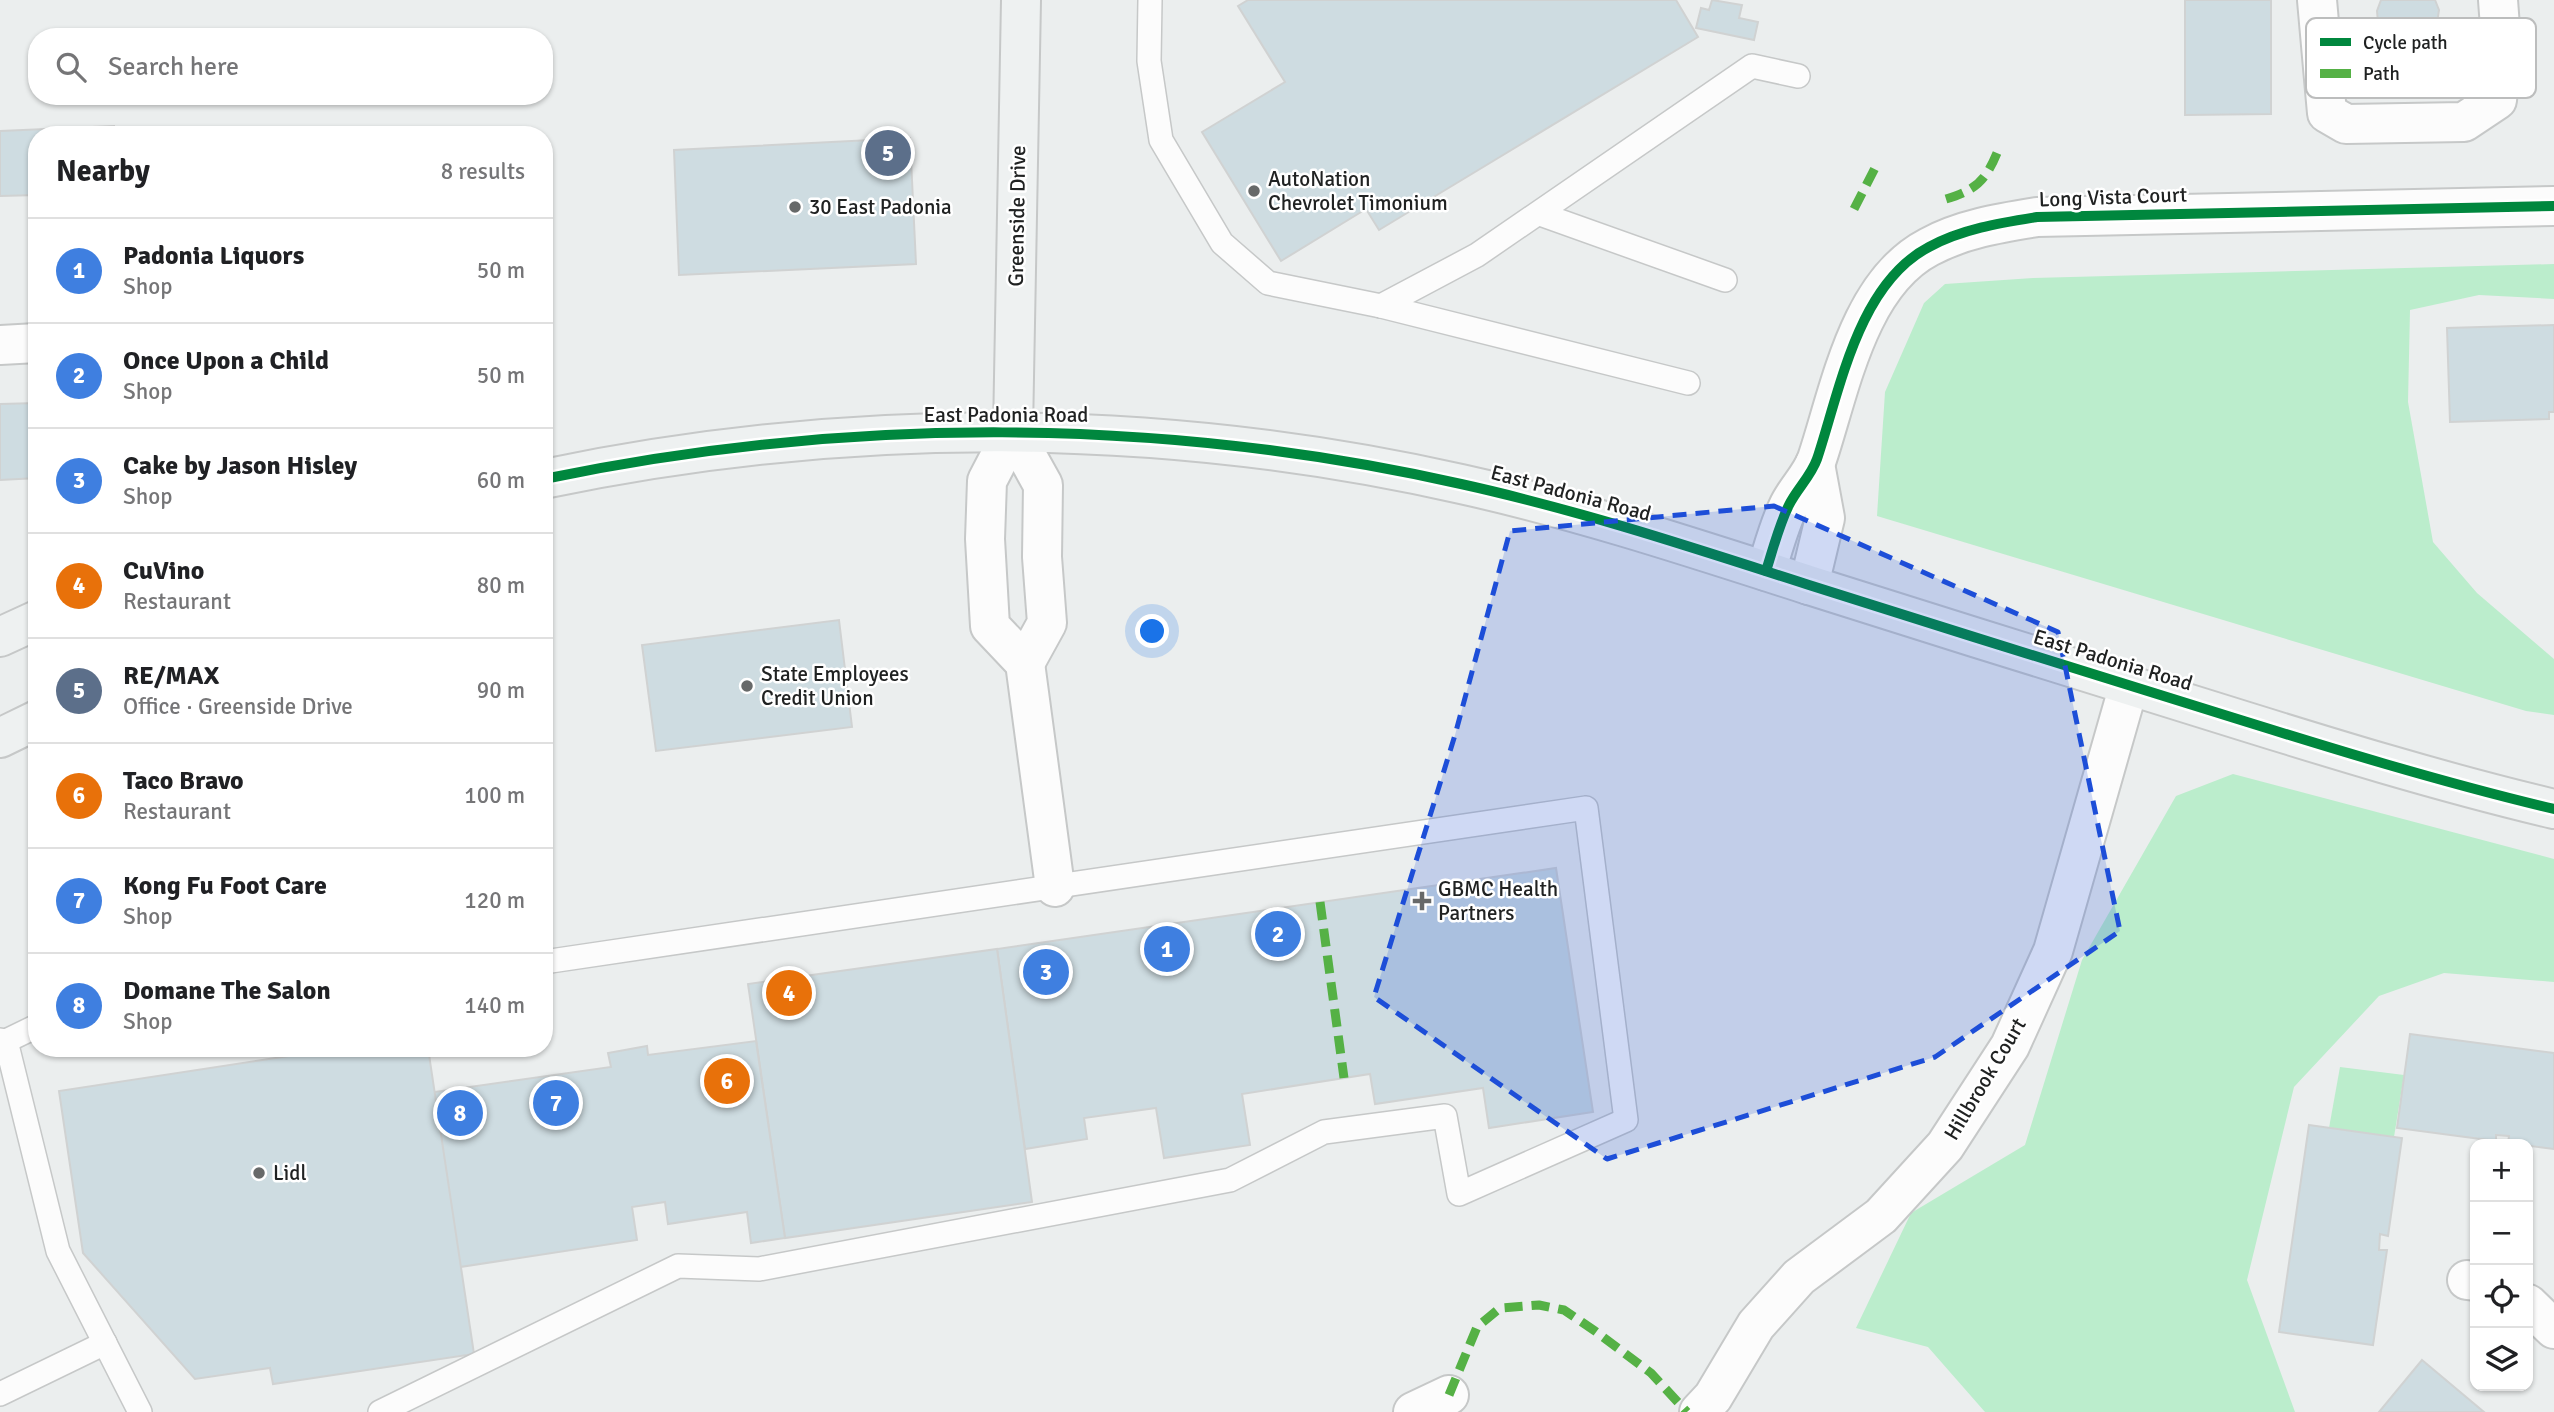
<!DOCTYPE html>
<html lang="en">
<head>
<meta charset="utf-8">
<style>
	body { margin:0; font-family:Signika,sans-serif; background:#f2f2f2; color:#202124 }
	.controls { position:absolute; right:21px; bottom:21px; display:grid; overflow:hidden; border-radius:14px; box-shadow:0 2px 5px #0004 }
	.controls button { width:63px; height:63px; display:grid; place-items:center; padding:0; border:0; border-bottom:2px solid #e0e0e0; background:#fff; color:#202124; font:35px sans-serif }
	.you { position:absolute; left:1153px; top:632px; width:24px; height:24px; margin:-18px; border:5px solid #fff; border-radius:50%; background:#1a73e8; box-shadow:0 0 0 10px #1a73e833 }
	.badge { display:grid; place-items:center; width:46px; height:46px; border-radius:50%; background:#1a73e8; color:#fff; font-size:23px; font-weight:700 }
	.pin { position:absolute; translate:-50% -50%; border:4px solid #fff; box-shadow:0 2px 7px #0006 }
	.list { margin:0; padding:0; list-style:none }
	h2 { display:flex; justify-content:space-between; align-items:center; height:91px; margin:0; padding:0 28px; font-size:30px }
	h2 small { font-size:23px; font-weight:400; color:#757577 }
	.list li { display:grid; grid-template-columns:46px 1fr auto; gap:21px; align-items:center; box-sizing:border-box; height:105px; padding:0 28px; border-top:2px solid #e0e0e0 }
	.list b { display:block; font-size:26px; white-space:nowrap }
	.list p { margin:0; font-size:23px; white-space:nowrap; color:#757577 }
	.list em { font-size:23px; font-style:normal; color:#757577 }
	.icon { flex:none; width:38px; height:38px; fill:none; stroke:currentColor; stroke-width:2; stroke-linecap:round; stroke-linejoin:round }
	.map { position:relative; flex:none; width:2554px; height:1412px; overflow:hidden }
	.search { position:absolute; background:#fff; box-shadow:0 2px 5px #0004; left:28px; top:28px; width:525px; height:77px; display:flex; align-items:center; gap:18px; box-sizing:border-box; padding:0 24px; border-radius:28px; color:#757577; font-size:26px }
	.panel { position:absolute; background:#fff; box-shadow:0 2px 5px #0004; left:28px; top:126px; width:525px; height:931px; border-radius:28px }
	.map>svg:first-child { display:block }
</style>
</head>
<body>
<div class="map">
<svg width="2554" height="1412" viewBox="0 0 2554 1412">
	<rect width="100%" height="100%" fill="#ebeeee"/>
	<!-- green -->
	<g fill="#bbedcc">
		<path d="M2554,264v35l-75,-4 -69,15 -2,92 25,140 44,51 77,66v56l-28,-4 -649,-195 8,-124 39,-89 21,-19 88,-6z"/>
		<path d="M2233,774l321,85v123l-110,-9 -65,23 -85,91 -47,193 48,132h-310l-57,-65 -72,-19 55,-115 114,-68 57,-185 94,-164z"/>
		<path d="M2340,1067l64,8 -10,62 -65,-9z"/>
	</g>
	<!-- building -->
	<g fill="#cedce1" stroke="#d0d2d2" stroke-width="2">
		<path d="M1248,0h428l22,37 -319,193 -13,-21 -85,52 -79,-129 83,-50 -47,-76z"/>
		<path d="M1712,0l30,5 -3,13 19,4 -4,18 -58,-12 5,-20 8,2z"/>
		<path d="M2185,0h86v114l-86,1z"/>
		<path d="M2381,0h54l4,10 -3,19 -15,13 -10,3 -21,-5 -12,-18 -1,-11z"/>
		<path d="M114,126v9h-77v60l-37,1v-65z"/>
		<path d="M910,138l6,126 -237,11 -5,-125z"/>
		<path d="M2554,325v87h-5v7l-99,3 -3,-94z"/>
		<path d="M37,403v75l-37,2v-76z"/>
		<path d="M839,620l13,107 -196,24 -14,-106z"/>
		<path d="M1556,868l37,244 -104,16 -6,-40 -108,16 -5,-30 -128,20 8,51 -86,13 -8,-50 -72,10 3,21 -62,10 -28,-200z"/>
		<path d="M997,949l35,253 -247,36 -37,-254z"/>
		<path d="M2410,1034l144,19v96l-46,-6 1,-7 -13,-1v6l-99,-13z"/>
		<path d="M756,1041l29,197 -34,5 -4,-31 -79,12 -3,-22 -33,5 5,33 -177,27 -26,-175 177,-25 -3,-14 39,-7 1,9z"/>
		<path d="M341,1048h87l46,306 -201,30 -3,-16 -75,11 -112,-126 -24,-162z"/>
		<path d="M2309,1125l93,13 -14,98 -8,-2 -1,16h8l-14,95 -94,-13z"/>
		<path d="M2422,1360l62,52h-105z"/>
	</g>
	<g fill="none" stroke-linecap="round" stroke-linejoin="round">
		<defs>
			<g id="lane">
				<path d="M1150,0l-1,61 12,79 61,103 46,40 113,23 307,77"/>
				<path d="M1540,214l185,66"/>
				<path d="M1381,306l96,-51 275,-189 46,10"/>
				<path d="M0,1040l6,1 31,-15"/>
				<path d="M6,1041l52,210 82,161"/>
				<path d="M0,1394l105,-51"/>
				<path d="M380,1412l298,-146 81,3 471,-89 94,-48 121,-16 14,78 167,-74 -40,-312 -1042,154"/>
			</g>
			<g id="street">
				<path d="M2317,0l10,113 19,11 118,-2 33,-22 5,-46 -4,-54"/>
				<path d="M0,345l37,-2"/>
				<path d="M1013,431l-26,50 -2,58 5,87 35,37 30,224"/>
				<path d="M1013,431l30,54 -1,72 5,66 -22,40"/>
				<path d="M1766,571c7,-22 13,-46 23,-66 8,-16 22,-29 28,-46 23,-69 41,-175 112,-212 33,-18 71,-24 108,-30l517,-11"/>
				<path d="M1809,585l16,-67 -10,-54"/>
				<path d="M2467,1280l8,1"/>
				<path d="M2528,1304l26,25"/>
				<path d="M1413,1412l36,-17"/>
				<path d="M1699,1412l14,-15 43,-72 43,-48 82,-61 64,-70 65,-100 43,-95 76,-266"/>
			</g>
			<g id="secondary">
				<path d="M1013,431l8,-431"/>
				<path d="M544,479c302,-63 615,-63 917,5 118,26 233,64 348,101 135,43 271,85 406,127 112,35 225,70 339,97"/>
				<path d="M0,637l37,-17"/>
				<path d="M0,738l37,-18"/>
			</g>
		</defs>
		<!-- lane casing -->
		<use href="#lane" stroke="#c6c8c8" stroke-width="26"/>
		<!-- street casing -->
		<use href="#street" stroke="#c6c8c8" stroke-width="42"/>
		<!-- secondary casing -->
		<use href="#secondary" stroke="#c6c8c8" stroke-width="42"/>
		<!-- lane -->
		<use href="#lane" stroke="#fcfcfc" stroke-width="23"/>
		<!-- street -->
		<use href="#street" stroke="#fcfcfc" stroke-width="38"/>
		<!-- secondary -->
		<use href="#secondary" stroke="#eef1f1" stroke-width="38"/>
		<!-- quiet -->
		<g stroke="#55b145" stroke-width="9" stroke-dasharray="18 9" stroke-linecap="butt">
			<path d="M1946,199c29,-9 39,-17 51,-46"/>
			<path d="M1854,209l22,-43"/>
			<path d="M1320,902l24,176"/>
			<path d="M1449,1395l28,-68 23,-19 39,-3 25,5 31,21 56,42 36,39"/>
		</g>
		<defs>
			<g id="cycleway">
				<path d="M544,479c302,-63 615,-63 917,5 118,26 233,64 348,101 135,43 271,85 406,127 112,35 225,70 339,97"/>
				<path d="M1766,571c7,-22 13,-46 23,-66 8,-16 22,-29 28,-46 23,-69 41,-175 112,-212 33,-18 71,-24 108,-30l517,-11"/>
			</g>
		</defs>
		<!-- cycleway casing -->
		<use href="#cycleway" stroke="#fff" stroke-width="15"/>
		<!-- cycleway -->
		<use href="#cycleway" stroke="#00873e" stroke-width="10"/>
	</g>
	<!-- marked area -->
	<path fill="#1d4ed8" fill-opacity="0.2" stroke="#1d4ed8" stroke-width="5" stroke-dasharray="14 9" stroke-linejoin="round" d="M1774,506l284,126 62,299 -185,126 -328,102 -233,-162 81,-262 55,-204z"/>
	<!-- markers -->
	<g fill="#676969" stroke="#fff" stroke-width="2.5">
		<circle cx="1254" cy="191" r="7"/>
		<circle cx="795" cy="207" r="7"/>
		<circle cx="747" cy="686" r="7"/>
		<path d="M1418.5 890.5h7v7h7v7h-7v7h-7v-7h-7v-7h7z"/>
		<circle cx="259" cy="1173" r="7"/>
	</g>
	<g text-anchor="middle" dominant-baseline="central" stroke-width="5" stroke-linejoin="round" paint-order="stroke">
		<!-- poi labels -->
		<g font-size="21" fill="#202222" stroke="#fff" text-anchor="start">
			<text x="1268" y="179">AutoNation<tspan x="1268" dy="24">Chevrolet Timonium</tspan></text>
			<text x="809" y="207">30 East Padonia</text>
			<text x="761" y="674">State Employees<tspan x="761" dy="24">Credit Union</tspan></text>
			<text x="1438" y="889">GBMC Health<tspan x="1438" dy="24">Partners</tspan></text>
			<text x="273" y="1173">Lidl</text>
		</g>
		<!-- street labels -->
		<g font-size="21" fill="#202222" stroke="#fff">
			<text transform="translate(2113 197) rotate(-2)">Long Vista Court</text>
			<text transform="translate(1017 216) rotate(-89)">Greenside Drive</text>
			<text x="1006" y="415">East Padonia Road</text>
			<text transform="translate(1571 493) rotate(15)">East Padonia Road</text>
			<text transform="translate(2113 660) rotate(17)">East Padonia Road</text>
			<text transform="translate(1985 1079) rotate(-59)">Hillbrook Court</text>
		</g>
	</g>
	<!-- legend -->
	<rect x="2306" y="18" width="230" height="80" rx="10" fill="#fff" stroke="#bcbdbd" stroke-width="2"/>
	<rect x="2320" y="38" width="31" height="8" fill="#00873e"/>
	<rect x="2320" y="69" width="31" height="9" fill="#55b145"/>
	<g font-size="19" fill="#202222">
		<text x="2363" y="49">Cycle path</text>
		<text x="2363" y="80">Path</text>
	</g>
</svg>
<div class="controls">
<button>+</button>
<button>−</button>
<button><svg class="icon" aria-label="locate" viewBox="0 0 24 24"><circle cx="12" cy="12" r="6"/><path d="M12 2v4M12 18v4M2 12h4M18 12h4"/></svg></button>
<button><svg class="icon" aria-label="layers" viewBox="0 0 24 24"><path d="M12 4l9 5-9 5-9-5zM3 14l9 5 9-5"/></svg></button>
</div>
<div class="you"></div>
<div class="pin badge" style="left:1167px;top:949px;background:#3f7fe0">1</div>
<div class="pin badge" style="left:1278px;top:934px;background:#3f7fe0">2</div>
<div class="pin badge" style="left:1046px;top:972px;background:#3f7fe0">3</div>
<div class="pin badge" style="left:789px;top:993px;background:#e8710a">4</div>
<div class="pin badge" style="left:888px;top:153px;background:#5c6f8a">5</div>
<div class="pin badge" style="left:727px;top:1081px;background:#e8710a">6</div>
<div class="pin badge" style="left:556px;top:1103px;background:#3f7fe0">7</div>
<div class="pin badge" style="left:460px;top:1113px;background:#3f7fe0">8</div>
<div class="search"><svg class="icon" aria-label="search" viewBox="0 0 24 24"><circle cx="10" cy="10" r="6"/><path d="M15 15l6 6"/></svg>Search here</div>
<section class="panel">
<h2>Nearby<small>8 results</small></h2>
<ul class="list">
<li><span class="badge" style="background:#3f7fe0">1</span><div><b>Padonia Liquors</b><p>Shop</p></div><em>50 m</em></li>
<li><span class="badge" style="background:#3f7fe0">2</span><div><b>Once Upon a Child</b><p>Shop</p></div><em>50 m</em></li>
<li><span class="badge" style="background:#3f7fe0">3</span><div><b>Cake by Jason Hisley</b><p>Shop</p></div><em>60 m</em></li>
<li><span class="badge" style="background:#e8710a">4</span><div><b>CuVino</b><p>Restaurant</p></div><em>80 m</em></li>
<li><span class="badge" style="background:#5c6f8a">5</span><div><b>RE/MAX</b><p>Office · Greenside Drive</p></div><em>90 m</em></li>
<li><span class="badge" style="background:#e8710a">6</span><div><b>Taco Bravo</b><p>Restaurant</p></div><em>100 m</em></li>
<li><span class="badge" style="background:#3f7fe0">7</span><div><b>Kong Fu Foot Care</b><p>Shop</p></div><em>120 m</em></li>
<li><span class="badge" style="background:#3f7fe0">8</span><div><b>Domane The Salon</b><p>Shop</p></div><em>140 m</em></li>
</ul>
</section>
</div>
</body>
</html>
